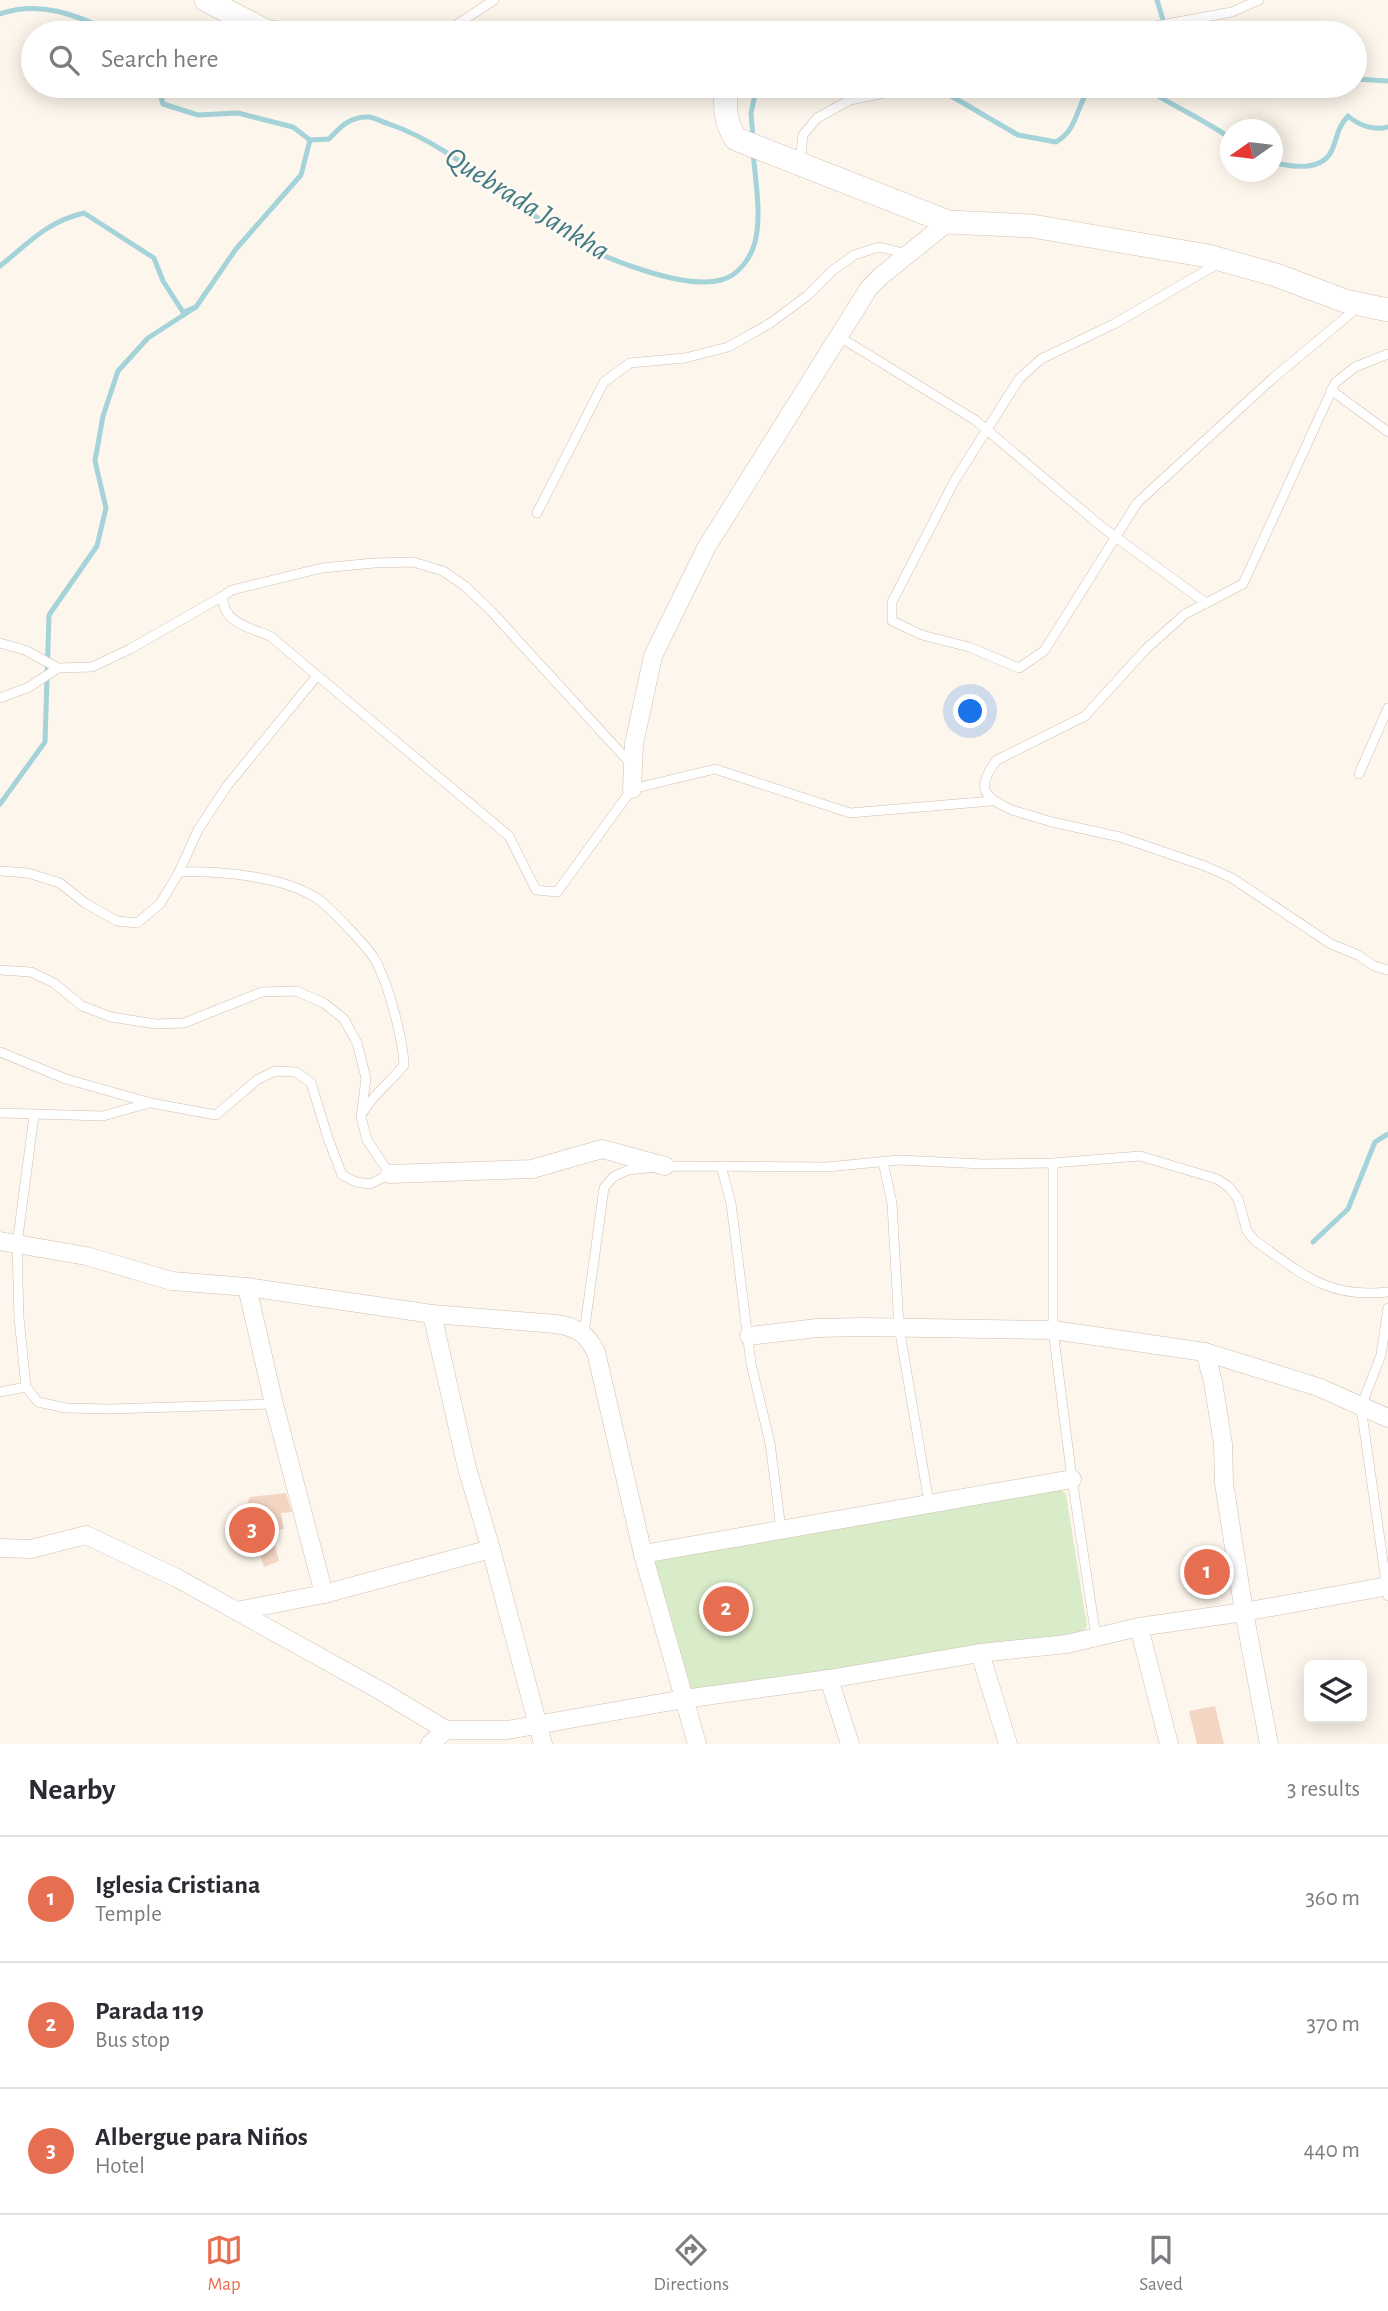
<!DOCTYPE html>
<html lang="en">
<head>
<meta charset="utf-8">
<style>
	body { margin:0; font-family:"Alegreya Sans",sans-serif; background:#f7f7f7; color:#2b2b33 }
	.controls { position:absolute; right:21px; bottom:21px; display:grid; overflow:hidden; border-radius:10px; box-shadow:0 4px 18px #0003 }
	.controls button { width:63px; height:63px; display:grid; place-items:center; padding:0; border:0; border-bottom:2px solid #e1e1e2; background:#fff; color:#2b2b33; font:35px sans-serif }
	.compass { position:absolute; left:1220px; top:119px; width:63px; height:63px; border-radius:50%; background:#fff; box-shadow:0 4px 18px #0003; rotate:256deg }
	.you { position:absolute; left:971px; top:712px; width:24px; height:24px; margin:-18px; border:5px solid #fff; border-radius:50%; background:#1a73e8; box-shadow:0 0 0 10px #1a73e833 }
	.badge { display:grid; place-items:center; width:46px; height:46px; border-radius:50%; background:#e76f51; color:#fff; font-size:23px; font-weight:700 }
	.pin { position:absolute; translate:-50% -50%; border:4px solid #fff; box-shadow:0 2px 7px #0006 }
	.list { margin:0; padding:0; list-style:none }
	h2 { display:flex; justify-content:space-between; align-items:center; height:91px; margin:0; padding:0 28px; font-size:30px }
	h2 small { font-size:23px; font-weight:400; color:#7c7c81 }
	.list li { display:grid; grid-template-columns:46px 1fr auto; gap:21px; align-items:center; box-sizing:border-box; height:126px; padding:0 28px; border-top:2px solid #e1e1e2 }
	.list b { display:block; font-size:26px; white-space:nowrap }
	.list p { margin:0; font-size:23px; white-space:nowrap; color:#7c7c81 }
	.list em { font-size:23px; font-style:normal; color:#7c7c81 }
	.icon { flex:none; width:38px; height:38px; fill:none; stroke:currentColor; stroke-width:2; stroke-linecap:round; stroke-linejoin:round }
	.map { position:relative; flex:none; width:1388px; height:1744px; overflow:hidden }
	.search { position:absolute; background:#fff; box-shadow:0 4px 18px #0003; left:21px; right:21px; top:21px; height:77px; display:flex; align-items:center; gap:18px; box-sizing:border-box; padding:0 24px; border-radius:38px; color:#7c7c81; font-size:26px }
	.sheet { height:469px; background:#fff }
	nav { display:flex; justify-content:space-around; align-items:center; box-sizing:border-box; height:98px; border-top:2px solid #e1e1e2; background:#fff; font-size:19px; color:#7c7c81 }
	nav a { display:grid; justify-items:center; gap:4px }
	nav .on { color:#e76f51 }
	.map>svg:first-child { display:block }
</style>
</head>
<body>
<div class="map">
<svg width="1388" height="1744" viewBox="0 0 1388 1744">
	<rect width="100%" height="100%" fill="#fdf6ec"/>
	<!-- green -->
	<path fill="#d8ecc9" d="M1060,1488l6,6 21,132 -4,6 -389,59 -5,-3 -36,-121 2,-8z"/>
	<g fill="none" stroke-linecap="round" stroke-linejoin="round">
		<!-- stream -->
		<g stroke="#a5d3da" stroke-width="5">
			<path d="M1157,0l6,20 9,13"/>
			<path d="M0,14c40,-14 77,1 114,19"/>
			<path d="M1355,79l33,2"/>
			<path d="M158,86l5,18 35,11 40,-2 55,14 17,13 19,-1c11,-12 21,-23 40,-22 6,1 14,5 20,7 66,22 123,83 185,117 32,18 110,49 147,39 17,-4 30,-22 34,-38 7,-28 0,-63 -2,-91"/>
			<path d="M934,86l84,49 38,7c24,-14 19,-39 37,-56"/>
			<path d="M1142,86c28,19 60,32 88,52"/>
			<path d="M753,138l-2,-25 6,-27"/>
			<path d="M1272,162c19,5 48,10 59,-10 7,-14 5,-23 17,-36 10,9 26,15 40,11"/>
			<path d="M0,266c29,-23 46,-44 84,-53l70,45 9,23 20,31 13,-5 40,-58 65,-74 9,-35"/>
			<path d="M0,804l45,-62 4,-127 48,-69 9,-38 -11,-47 8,-45 15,-45 30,-33 48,-31"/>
			<path d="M1313,1242l35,-33 27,-67 13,-8"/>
		</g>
	</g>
	<!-- building -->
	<g fill="#f3d5c3">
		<path d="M286,1493l6,19 -11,1 3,16 -13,1 8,31 -15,6 -8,-26 -18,6 -5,-17 17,-33z"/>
		<path d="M1215,1706l9,38h-27l-8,-33z"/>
	</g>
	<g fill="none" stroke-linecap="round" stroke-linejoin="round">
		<defs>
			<g id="lane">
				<path d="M444,33l50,-33"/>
				<path d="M1126,33l24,-6 82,-15 27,-12"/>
				<path d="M800,162l3,-27 14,-17 33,-18 44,-9 14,-5"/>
				<path d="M1219,263l-105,61 -73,35 -22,20 -64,101 -63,122v19l30,14 47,12 50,21 25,-17 93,-148 135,-124 85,-71"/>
				<path d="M838,336l137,84 127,107 104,76"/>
				<path d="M1388,354l-33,13 -20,16 -92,201 -58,30 -39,35 -61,67 -88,44c-22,28 -14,37 15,50l40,12 68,15 85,29 27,12 99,66 27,11 16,11 14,4"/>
				<path d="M1331,390l57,42"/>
				<path d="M537,513l67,-131 26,-19 55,-5 43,-11 41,-23 38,-28 25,-25 22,-16 25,-8 29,7"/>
				<path d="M0,643l25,7 33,18 34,-1 38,-18 93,-53"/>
				<path d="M0,698l29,-11 29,-19"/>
				<path d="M631,764l-140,-153 -26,-25 -22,-15 -30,-9 -39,1 -52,5 -90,22 -9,6c-2,26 27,32 47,40l239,200 27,54 21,2 75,-103 83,-20 135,44 142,-12"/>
				<path d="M1359,774l29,-66"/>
				<path d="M0,871l28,2 32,10 25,20 32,18 20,2 23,-19 19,-32 19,-42 29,-44 89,-109"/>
				<path d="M179,872c42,-1 111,4 144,31 11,9 44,44 51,55 14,24 29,80 30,107 -15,19 -28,26 -41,47"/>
				<path d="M0,970l31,2 23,11 28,23 29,11 45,7 28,-1 78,-31 34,-1 28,12 20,16 13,24 9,35 -5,39 6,23 23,34 -20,10 -14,-2 -14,-7 -14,-37 -17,-55 -15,-11 -21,-1 -18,9 -41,35 -65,-12 -85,-24 -66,-27"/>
				<path d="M0,1113l103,3 46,-13"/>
				<path d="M34,1116l-17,128 2,74 7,69 12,15 28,6 43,1 165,-5"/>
				<path d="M883,1162l9,41 7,124 30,176"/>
				<path d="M1053,1163v167l19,149 24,158"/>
				<path d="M721,1166l10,37 20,161 19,79 11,86"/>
				<path d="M1388,1308l-7,47 -20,52 27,189"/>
				<path d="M584,1333l20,-145 9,-11 15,-7 37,-4 162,1 72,-7 85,4 69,-1 87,-7 77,23 12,8 9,12 9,32 7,9c47,33 73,59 134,52"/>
				<path d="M0,1392l26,-5"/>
			</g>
			<g id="street">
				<path d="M632,789l2,-45 19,-88 53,-108 163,-260 12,-12 67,-54"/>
				<path d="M390,1174l142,-5 70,-20 63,17"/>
				<path d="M0,1241l86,15 86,25 75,6 185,27 124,10c21,3 31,10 40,28l47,202 54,190"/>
				<path d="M247,1287l27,117 50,190"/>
				<path d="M432,1314l35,154 24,81 52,195"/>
				<path d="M749,1336l68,-8 45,-1 191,3 152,22 113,35 70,31"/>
				<path d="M1205,1352l8,30 10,62 1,39 20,129 25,132"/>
				<path d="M0,1548l31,1 55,-14 91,43 204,113 65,39"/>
				<path d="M643,1554l429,-75"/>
				<path d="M237,1611l87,-17 167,-45"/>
				<path d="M1139,1627l30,117"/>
				<path d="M980,1653l28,91"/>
				<path d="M829,1679l21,65"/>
				<path d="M430,1744l16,-14h62l176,-31 145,-20 151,-26 87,-9 72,-17 105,-15 144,-26"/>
			</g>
			<g id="secondary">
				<path d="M206,0l60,31 12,2"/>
				<path d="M726,86c-1,19 -2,36 10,53l212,83 84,4 176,30 68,19 69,26 43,9"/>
			</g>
		</defs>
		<!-- lane casing -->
		<use href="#lane" stroke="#d1beb0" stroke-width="10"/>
		<!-- street casing -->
		<use href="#street" stroke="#d1beb0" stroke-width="19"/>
		<!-- secondary casing -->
		<use href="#secondary" stroke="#d6c0b0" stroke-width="24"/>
		<!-- lane -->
		<use href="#lane" stroke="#fff" stroke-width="9"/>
		<!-- street -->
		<use href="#street" stroke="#fff" stroke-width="18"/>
		<!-- secondary -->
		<use href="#secondary" stroke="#fff" stroke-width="23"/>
	</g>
	<g text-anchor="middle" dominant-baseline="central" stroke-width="5" stroke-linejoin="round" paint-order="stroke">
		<!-- water labels -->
		<g font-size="30" font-style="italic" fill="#437c86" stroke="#fffaf3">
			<text transform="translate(527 204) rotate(32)">Quebrada Jankha</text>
		</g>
	</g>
</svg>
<div class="controls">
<button><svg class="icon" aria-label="layers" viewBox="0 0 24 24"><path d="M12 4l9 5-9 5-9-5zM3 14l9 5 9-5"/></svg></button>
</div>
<svg class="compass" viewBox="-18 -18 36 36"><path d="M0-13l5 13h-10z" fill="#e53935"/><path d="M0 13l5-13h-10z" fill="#7c7c81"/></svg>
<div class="you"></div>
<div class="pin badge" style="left:1207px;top:1572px">1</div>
<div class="pin badge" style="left:726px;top:1609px">2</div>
<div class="pin badge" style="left:252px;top:1530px">3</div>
<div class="search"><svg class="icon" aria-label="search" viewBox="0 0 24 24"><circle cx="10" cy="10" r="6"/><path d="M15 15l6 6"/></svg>Search here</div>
</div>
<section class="sheet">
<h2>Nearby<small>3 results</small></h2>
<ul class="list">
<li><span class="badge">1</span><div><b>Iglesia Cristiana</b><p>Temple</p></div><em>360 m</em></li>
<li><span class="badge">2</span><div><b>Parada 119</b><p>Bus stop</p></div><em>370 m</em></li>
<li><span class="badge">3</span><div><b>Albergue para Niños</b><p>Hotel</p></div><em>440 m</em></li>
</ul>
</section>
<nav>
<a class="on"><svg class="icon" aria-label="map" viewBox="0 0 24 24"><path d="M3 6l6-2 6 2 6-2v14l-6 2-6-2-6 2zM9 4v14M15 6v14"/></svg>Map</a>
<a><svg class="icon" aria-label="directions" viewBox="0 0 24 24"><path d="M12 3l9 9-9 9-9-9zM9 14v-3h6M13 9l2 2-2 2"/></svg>Directions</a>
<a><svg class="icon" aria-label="saved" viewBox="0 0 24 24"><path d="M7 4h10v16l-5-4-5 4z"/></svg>Saved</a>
</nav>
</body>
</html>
